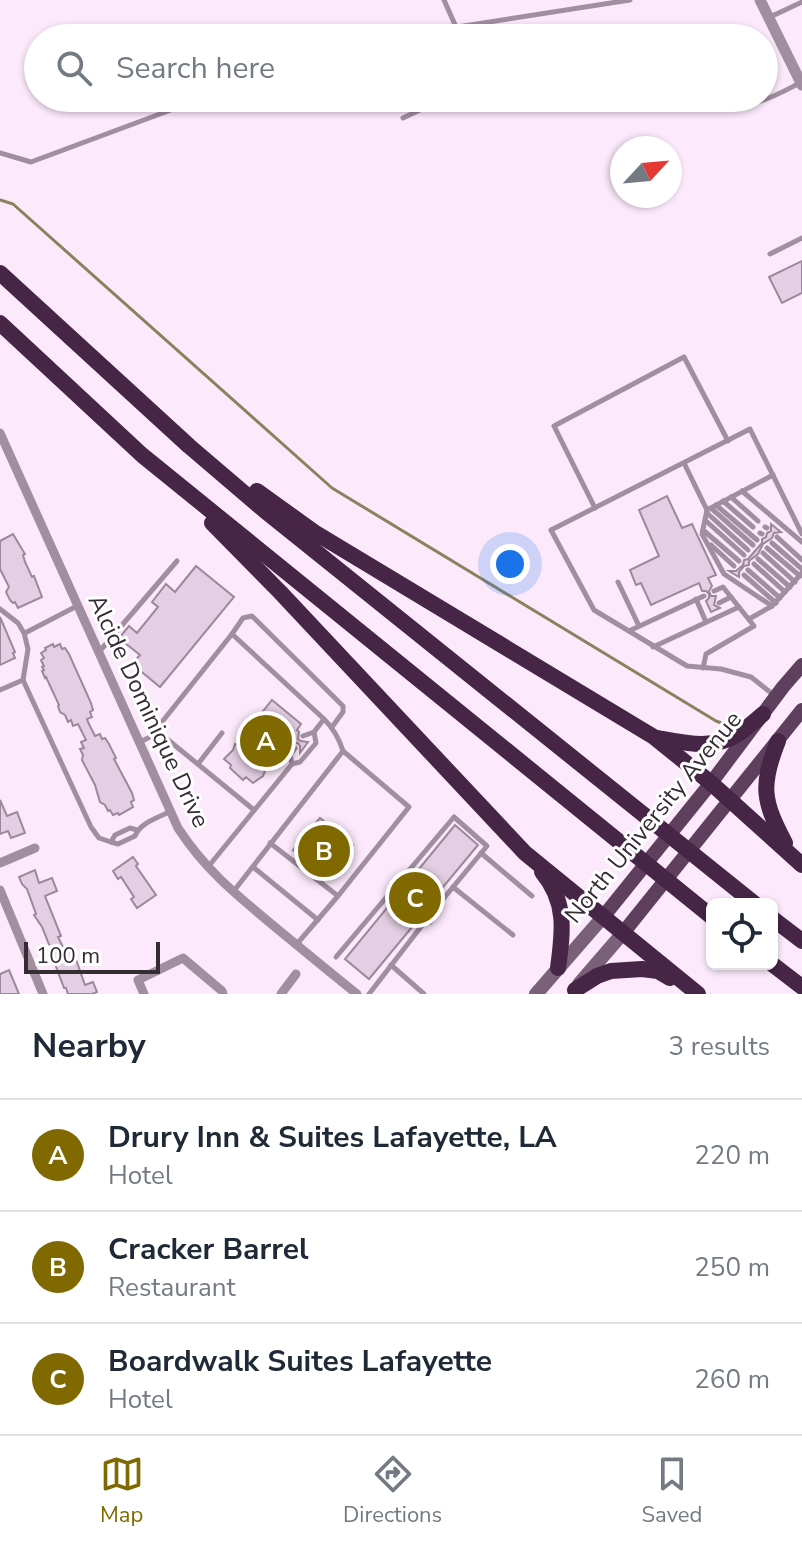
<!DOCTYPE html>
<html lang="en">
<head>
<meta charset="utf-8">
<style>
	body { margin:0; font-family:"Nunito Sans",sans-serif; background:#f2f2f3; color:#1f2937 }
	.controls { position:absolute; right:24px; bottom:24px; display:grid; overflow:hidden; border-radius:12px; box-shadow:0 2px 6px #0004 }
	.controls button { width:72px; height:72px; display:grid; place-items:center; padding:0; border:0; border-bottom:2px solid #e0e1e3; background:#fff; color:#1f2937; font:40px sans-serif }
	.compass { position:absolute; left:610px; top:136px; width:72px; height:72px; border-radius:50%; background:#fff; box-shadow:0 2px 6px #0004; rotate:64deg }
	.scale { position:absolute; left:24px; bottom:20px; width:136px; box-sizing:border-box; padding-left:8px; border:4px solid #352c34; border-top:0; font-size:22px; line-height:28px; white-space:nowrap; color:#352c34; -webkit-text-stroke:6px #fff; paint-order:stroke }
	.you { position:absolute; left:510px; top:564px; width:28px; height:28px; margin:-20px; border:6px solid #fff; border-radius:50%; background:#1a73e8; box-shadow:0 0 0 12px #1a73e833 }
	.badge { display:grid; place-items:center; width:52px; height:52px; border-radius:50%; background:#806900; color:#fff; font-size:26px; font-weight:700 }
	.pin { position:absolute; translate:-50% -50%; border:4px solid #fff; box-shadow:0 2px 8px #0006 }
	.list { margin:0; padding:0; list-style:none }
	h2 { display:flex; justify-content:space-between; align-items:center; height:104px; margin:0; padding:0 32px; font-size:34px }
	h2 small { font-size:26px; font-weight:400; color:#747a83 }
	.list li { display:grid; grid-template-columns:52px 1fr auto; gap:24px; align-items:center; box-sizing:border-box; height:112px; padding:0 32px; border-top:2px solid #e0e1e3 }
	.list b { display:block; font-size:30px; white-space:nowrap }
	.list p { margin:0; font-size:26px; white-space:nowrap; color:#747a83 }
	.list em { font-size:26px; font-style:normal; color:#747a83 }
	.icon { flex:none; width:44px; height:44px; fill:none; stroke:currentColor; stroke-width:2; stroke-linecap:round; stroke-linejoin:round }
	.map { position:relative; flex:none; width:802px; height:994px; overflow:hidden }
	.search { position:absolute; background:#fff; box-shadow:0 2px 6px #0004; left:24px; right:24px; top:24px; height:88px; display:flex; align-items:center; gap:20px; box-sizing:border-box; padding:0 28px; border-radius:44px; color:#747a83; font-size:30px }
	.sheet { height:440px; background:#fff }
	nav { display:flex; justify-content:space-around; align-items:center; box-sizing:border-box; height:112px; border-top:2px solid #e0e1e3; background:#fff; font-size:22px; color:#747a83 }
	nav a { display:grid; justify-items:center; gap:4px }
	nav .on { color:#806900 }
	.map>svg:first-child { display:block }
</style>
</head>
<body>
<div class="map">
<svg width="802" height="994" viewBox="0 0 802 994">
	<rect width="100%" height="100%" fill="#fceafc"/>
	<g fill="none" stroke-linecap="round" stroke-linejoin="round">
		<!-- stream -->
		<path stroke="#8d805d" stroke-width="3" d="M0,200l13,4 319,284 384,233 11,4"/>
	</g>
	<!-- building -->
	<g fill="#e4cee3" stroke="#9c879b" stroke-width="2">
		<path d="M802,261v32l-20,10 -13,-26z"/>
		<path d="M667,496l15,32 10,-4 24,51 -8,3 4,8 -3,5 2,5h5l-2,9 6,3 -9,4 -5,-11 3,-3v-4l-3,-3h-4l-3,-8 -48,22 -10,-22 -5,2 -6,-15 29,-14 -20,-46z"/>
		<path d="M771,524l10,8 -7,1 -2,5 -9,6 -5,10 -9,7v4l-5,1 -5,6v5l-10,-6h7l7,-6 1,-5 4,-1 14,-16v-4l4,-2 1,-4 4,-2z"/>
		<path d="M13,534l12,20 -2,1 2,7 7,15 2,-1 8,21 -24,11 -3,-6 -2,1 -3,-3 -4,-8 3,-5 -9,-18v-28z"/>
		<path d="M196,566l38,31 -74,90 -28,-23 8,-9 -21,-17 10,-12 8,7 21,-26 -6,-5 14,-18 9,8z"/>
		<path d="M0,617l15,35 -2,1 2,5 -15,7z"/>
		<path d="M53,644l1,3 6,-3 2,5 3,-1 4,6 22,49 2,7 -3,2 2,5 -5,2 1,3 7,14 5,-2 2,5 3,-1 4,6 7,14 -2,1 18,34 2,7 -3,2 2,5 -14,8 -1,-2 -5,2 -3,-5 -2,1 -3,-6 -5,-3 -5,-17 -13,-25 1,-5 -3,-6 4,-1 -3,-6 5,-2 -8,-16 -5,2 -2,-6 -3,2 -3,-7 -5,-3 -2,-6 1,-1 -13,-28 -1,1 -3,-7 2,-1 -2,-3 2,-1 -3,-6 3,-2 -3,-5 5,-3 -1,-2z"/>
		<path d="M272,700l29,24 -4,6 2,2 -1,7 3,2 7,1 -8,11v-7l-2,-3 -7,1 -3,-4 -3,3 -4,-1 -16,19 3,2 -5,13 -10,7 -7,-6 -3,3 -13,-12 1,-3 -7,-6 9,-9 2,-6 2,1 3,-6 3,4 17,-19 -4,-4z"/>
		<path d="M0,800l7,16 10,-4 8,21 -14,5 -3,-7 -8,3z"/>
		<path d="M320,818l33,27 -26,33 -34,-28z"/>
		<path d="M455,825l23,20 -50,60 3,10 8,-1 -8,9v-8l-4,-1 -5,1 -53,64 -24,-20z"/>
		<path d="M133,857l5,7 -2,2 20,29 -19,13 -6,-9 3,-2 -13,-20 -3,2 -5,-8z"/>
		<path d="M35,870l4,13 13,-5 5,13 -12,5 16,40 -3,1 7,14 7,-3 13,37 8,-3 4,10 -5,2h-24l-2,-6h-2l-13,-35 1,-1 -10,-25 -8,-12 2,-1 -9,-25 -5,-5 -3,-7z"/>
		<path d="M9,970l10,24h-19v-20z"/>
	</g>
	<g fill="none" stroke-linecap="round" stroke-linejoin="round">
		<!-- service -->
		<g stroke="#a18fa0" stroke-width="5">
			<path d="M444,0l12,27"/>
			<path d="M770,17l32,-15"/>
			<path d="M365,38l86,-10 179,-28"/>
			<path d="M716,98c30,16 56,-1 84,-15"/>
			<path d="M403,118l42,-20"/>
			<path d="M0,153l31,9 172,-64"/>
			<path d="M770,254l32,-16"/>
			<path d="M684,463l23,47"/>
			<path d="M742,491l60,51"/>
			<path d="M731,497l27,24"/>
			<path d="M723,501l30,26"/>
			<path d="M716,505l41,35"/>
			<path d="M595,508l-41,-82 130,-69 44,84"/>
			<path d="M711,508l42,37"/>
			<path d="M707,513l41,37"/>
			<path d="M706,521l38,34"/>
			<path d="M765,527l2,1"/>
			<path d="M703,530l36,31"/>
			<path d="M760,533l2,1"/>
			<path d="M777,537l25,23"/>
			<path d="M772,543l30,26"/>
			<path d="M711,545l23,21"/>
			<path d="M767,548l33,28"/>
			<path d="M763,553l32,29"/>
			<path d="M758,559l32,28"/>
			<path d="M754,564l31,28"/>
			<path d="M748,570l32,28"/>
			<path d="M744,575l32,28"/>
			<path d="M618,582l21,44"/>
			<path d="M696,599l10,23"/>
			<path d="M719,603l12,-6"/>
			<path d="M772,606l-48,-32 -22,-40 5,-24 66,-35"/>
			<path d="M0,609l18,14 6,10 4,16 -5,31 68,147 8,11 12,4"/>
			<path d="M749,619l23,-13 30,-33"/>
			<path d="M629,631l75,-35"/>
			<path d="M25,633l52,-27"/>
			<path d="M232,634l11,-16 9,-2 91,90v6l-11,15"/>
			<path d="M653,647l86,-40"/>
			<path d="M99,652l78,-91"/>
			<path d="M703,668l3,-14 48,-28 -31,-39 -9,4"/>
			<path d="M0,690l23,-10"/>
			<path d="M775,696l-24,-19 -30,-8 -34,-3 -93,-56 -43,-80 199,-101 52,105"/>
			<path d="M156,730l98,80"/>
			<path d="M303,736l11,-4"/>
			<path d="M138,743l12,-6 82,-103 92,85"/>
			<path d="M198,764l24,-31"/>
			<path d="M292,764l-2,-9 5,-7"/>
			<path d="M137,830l-7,-2 -15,7 -4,7 7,2 17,-8c5,-13 22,-18 34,-24"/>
			<path d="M270,843l68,53"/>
			<path d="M481,853l51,43"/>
			<path d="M208,867l84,-103 8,-2 16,-19 -2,-11 10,-13c10,10 15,19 19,32l66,56 -71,89 -42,49"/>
			<path d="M253,867l65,53"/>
			<path d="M453,887l60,48"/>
			<path d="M233,892l110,-141"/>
			<path d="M336,957l118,-140 33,29 -53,64"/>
			<path d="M391,965l33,29"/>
			<path d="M369,994l58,-75"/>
		</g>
		<!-- minor -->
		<g stroke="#a18fa0" stroke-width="9">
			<path d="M0,433l178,395c26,40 55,64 91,94 29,24 58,48 88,72"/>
			<path d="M0,863l35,-15"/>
			<path d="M0,890l43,104"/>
			<path d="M144,994l-6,-14 45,-22 39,33 1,3"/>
			<path d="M281,994l15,-20"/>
		</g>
		<!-- tertiary -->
		<path stroke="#a18fa0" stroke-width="11" d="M760,0l42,85"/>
		<!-- secondary -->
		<g stroke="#7a6179" stroke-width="14">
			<path d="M579,984l44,-51"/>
			<path d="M536,994l67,-77"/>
		</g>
		<!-- primary -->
		<g stroke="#5e405e" stroke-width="14">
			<path d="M603,917l108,-134 72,-96 19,-22"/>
			<path d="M623,933l179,-223"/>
		</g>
		<!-- motorway -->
		<g stroke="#462546" stroke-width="16">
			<path d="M0,273l189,173 75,64 491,394"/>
			<path d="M0,323l142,132 570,462"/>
			<path d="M257,491l57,41 340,205 57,46 91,82"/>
			<path d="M212,523l68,69 245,261 173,141"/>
			<path d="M658,738c27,5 56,12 80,-4 9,-6 17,-13 25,-20"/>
			<path d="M778,741c-18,45 -15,60 7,102"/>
			<path d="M542,872c25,30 21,59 16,96"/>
			<path d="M772,918l30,23"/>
			<path d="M772,964l30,23"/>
			<path d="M575,990l22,-14 14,-5 31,-2 16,2 12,7"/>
		</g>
	</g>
	<g text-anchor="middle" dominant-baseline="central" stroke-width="6" stroke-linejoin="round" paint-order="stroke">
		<!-- street labels -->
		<g font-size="24" fill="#352c34" stroke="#fff">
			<text transform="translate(149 711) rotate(65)">Alcide Dominique Drive</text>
			<text transform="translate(653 817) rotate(-51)">North University Avenue</text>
		</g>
	</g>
</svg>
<div class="controls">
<button><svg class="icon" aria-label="locate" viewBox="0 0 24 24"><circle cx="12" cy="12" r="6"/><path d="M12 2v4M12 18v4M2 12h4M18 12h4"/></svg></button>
</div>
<svg class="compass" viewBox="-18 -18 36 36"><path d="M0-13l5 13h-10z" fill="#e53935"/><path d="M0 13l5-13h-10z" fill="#747a83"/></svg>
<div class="scale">100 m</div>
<div class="you"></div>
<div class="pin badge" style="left:266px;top:741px">A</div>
<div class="pin badge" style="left:324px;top:851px">B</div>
<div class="pin badge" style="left:415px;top:898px">C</div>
<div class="search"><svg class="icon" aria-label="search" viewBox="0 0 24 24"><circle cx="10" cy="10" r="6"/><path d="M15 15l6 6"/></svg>Search here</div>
</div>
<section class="sheet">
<h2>Nearby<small>3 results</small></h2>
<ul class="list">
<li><span class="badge">A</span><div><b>Drury Inn &amp; Suites Lafayette, LA</b><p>Hotel</p></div><em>220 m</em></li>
<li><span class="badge">B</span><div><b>Cracker Barrel</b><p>Restaurant</p></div><em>250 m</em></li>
<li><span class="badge">C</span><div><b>Boardwalk Suites Lafayette</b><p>Hotel</p></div><em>260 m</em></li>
</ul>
</section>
<nav>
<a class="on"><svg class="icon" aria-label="map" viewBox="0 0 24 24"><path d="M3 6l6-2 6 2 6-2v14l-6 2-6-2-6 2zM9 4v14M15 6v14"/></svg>Map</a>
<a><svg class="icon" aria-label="directions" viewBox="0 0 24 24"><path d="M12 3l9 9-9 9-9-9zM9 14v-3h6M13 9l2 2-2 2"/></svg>Directions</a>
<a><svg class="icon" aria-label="saved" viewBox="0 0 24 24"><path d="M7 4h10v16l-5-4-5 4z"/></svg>Saved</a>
</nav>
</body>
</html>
